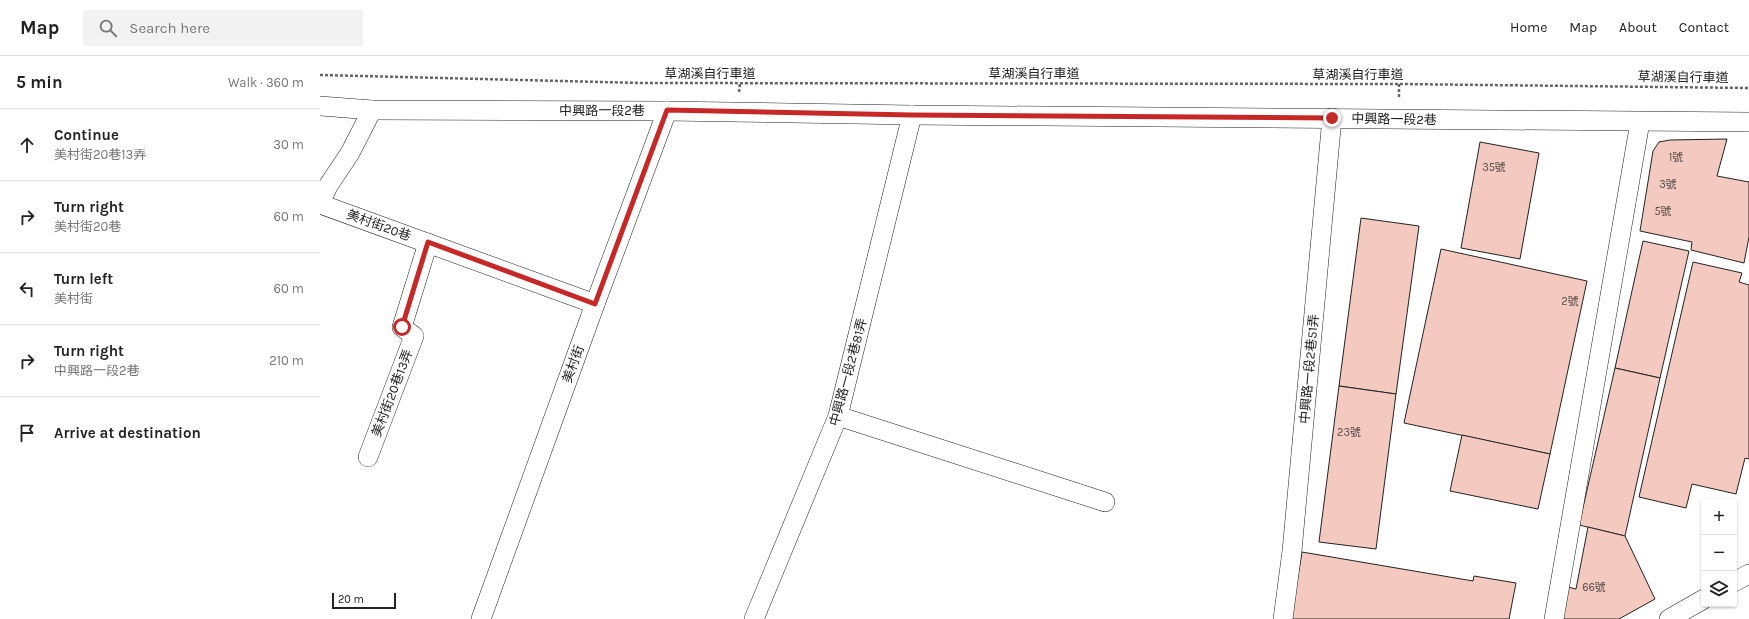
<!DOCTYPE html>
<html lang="en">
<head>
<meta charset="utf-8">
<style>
	body { margin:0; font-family:Karla,"Noto Sans TC",sans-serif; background:#f2f2f2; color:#222 }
	.controls { position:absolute; right:12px; bottom:12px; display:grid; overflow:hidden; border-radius:4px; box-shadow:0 1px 3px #0004 }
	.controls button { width:36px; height:36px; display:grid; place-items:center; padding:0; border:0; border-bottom:1px solid #e0e0e0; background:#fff; color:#222; font:20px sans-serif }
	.scale { position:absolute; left:12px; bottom:10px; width:64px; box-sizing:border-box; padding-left:4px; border:2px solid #222; border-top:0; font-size:11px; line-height:14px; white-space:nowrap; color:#222; -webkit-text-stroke:3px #fff; paint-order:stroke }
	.stop { position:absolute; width:12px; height:12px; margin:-9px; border:3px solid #c62828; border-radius:50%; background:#fff }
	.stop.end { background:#c62828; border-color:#fff; box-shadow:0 1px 4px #0008 }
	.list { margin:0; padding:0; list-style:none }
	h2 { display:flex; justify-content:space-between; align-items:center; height:52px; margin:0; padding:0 16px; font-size:17px }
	h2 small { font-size:13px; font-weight:400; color:#767676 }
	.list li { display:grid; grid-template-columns:26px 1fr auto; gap:12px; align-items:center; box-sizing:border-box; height:72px; padding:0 16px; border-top:1px solid #e0e0e0 }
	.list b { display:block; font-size:15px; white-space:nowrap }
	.list p { margin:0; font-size:13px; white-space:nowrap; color:#767676 }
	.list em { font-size:13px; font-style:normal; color:#767676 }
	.icon { flex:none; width:22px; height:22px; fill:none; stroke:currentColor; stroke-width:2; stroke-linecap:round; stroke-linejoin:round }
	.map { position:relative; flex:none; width:1429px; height:563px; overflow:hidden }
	header { display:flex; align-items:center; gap:24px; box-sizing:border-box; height:56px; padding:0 20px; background:#fff; border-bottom:1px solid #e0e0e0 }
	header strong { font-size:19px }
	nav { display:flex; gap:22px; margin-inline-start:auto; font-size:14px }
	.search { width:280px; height:36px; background:#f2f2f2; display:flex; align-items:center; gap:10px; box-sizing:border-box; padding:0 14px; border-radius:4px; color:#767676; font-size:15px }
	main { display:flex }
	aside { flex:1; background:#fff }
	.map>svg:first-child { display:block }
</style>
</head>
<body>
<header>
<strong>Map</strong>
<div class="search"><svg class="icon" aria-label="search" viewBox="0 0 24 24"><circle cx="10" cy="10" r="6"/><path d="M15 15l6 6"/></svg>Search here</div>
<nav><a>Home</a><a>Map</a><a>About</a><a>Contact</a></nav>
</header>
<main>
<aside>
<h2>5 min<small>Walk · 360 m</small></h2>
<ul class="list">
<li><svg class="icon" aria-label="ahead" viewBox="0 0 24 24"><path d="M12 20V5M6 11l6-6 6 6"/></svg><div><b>Continue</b><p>美村街20巷13弄</p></div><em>30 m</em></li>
<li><svg class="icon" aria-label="right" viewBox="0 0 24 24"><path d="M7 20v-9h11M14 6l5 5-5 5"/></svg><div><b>Turn right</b><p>美村街20巷</p></div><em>60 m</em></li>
<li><svg class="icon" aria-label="left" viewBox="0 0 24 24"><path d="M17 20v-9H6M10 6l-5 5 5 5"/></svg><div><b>Turn left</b><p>美村街</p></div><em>60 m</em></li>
<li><svg class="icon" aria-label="right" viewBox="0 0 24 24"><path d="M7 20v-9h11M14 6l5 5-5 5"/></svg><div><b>Turn right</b><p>中興路一段2巷</p></div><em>210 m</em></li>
<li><svg class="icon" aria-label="arrive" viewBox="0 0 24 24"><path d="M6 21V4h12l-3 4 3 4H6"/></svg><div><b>Arrive at destination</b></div></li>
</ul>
</aside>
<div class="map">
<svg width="1429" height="563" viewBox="0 0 1429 563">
	<rect width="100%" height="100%" fill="#fff"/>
	<!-- building -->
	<g fill="#f3c9c0" stroke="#222">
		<path d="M1407,83l-10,37 32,6v55l-5,26 -53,-13 1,-8 -52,-11 13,-80 6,-9 11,-2z"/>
		<path d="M1160,86l59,11 -19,106 -59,-11z"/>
		<path d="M1041,162l58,8 -23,168 -57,-8z"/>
		<path d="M1323,185l46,10 -29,127 -45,-10z"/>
		<path d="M1121,193l146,32 -37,173 -146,-31z"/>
		<path d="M1373,206l49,11 -3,9 10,3v174l-4,-1 -9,36 -44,-10 -6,24 -47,-11z"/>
		<path d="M1295,312l45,10 -35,158 -46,-11z"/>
		<path d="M1019,330l57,8 -20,155 -57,-7z"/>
		<path d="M1142,379l88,19 -12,55 -88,-18z"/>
		<path d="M1268,471l37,9 30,63 -36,20h-58l7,-32 8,2z"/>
		<path d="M982,496l171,29 1,-5 42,7 -7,36h-218z"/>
	</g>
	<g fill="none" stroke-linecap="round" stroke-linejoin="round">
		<defs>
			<g id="minor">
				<path d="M0,50l52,4 295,1 245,4 837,7"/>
				<path d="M0,148l275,100"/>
				<path d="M0,148l8,-18 22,-33 22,-43"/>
				<path d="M518,360l267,86"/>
				<path d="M48,401l46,-121 -12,-9 26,-84"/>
				<path d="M1414,526l15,-8"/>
				<path d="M161,563l114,-315 72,-193"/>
				<path d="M434,563l84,-203 74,-301"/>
				<path d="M963,563l9,-68 40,-433"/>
				<path d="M1234,563l86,-497"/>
				<path d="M1349,563l35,-20"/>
			</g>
		</defs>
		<!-- minor casing -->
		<use href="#minor" stroke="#222" stroke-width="20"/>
		<!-- path -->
		<g stroke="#646464" stroke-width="2.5" stroke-dasharray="3 2" stroke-linecap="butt">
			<path d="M0,19l322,8 757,1 350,4"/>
			<path d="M1079,28v15"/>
			<path d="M419,36l1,-9"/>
		</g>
		<!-- minor -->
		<use href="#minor" stroke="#fff" stroke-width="19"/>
	</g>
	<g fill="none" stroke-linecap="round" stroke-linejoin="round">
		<!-- route -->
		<path stroke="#c62828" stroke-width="5" d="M82,271l26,-85 167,62 72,-194 245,5 420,3"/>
	</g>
	<g text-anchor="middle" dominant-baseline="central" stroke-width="3" stroke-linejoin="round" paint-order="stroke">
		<!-- number labels -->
		<g font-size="11" fill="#564c4a">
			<text x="1356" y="101">1號</text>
			<text x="1174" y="111">35號</text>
			<text x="1348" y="128">3號</text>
			<text x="1343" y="155">5號</text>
			<text x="1250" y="245">2號</text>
			<text x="1029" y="376">23號</text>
			<text x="1274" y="531">66號</text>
		</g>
		<!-- street labels -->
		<g font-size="13" fill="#222" stroke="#fff">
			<text x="390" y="17">草湖溪自行車道</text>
			<text x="714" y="17">草湖溪自行車道</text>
			<text x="1038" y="18">草湖溪自行車道</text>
			<text transform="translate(1363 21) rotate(1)">草湖溪自行車道</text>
			<text x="282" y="54">中興路一段2巷</text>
			<text transform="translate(1074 63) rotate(1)">中興路一段2巷</text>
			<text transform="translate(59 169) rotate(20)">美村街20巷</text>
			<text transform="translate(253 308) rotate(-70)">美村街</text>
			<text transform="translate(989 313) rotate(-85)">中興路一段2巷51弄</text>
			<text transform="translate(528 316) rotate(-75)">中興路一段2巷81弄</text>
			<text transform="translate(72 337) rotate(-69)">美村街20巷13弄</text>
		</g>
	</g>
</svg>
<div class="controls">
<button>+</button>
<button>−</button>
<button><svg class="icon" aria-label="layers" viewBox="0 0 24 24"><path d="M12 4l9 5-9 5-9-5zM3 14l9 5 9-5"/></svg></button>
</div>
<div class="scale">20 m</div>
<div class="stop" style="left:82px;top:271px"></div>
<div class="stop end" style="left:1012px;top:62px"></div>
</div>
</main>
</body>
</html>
